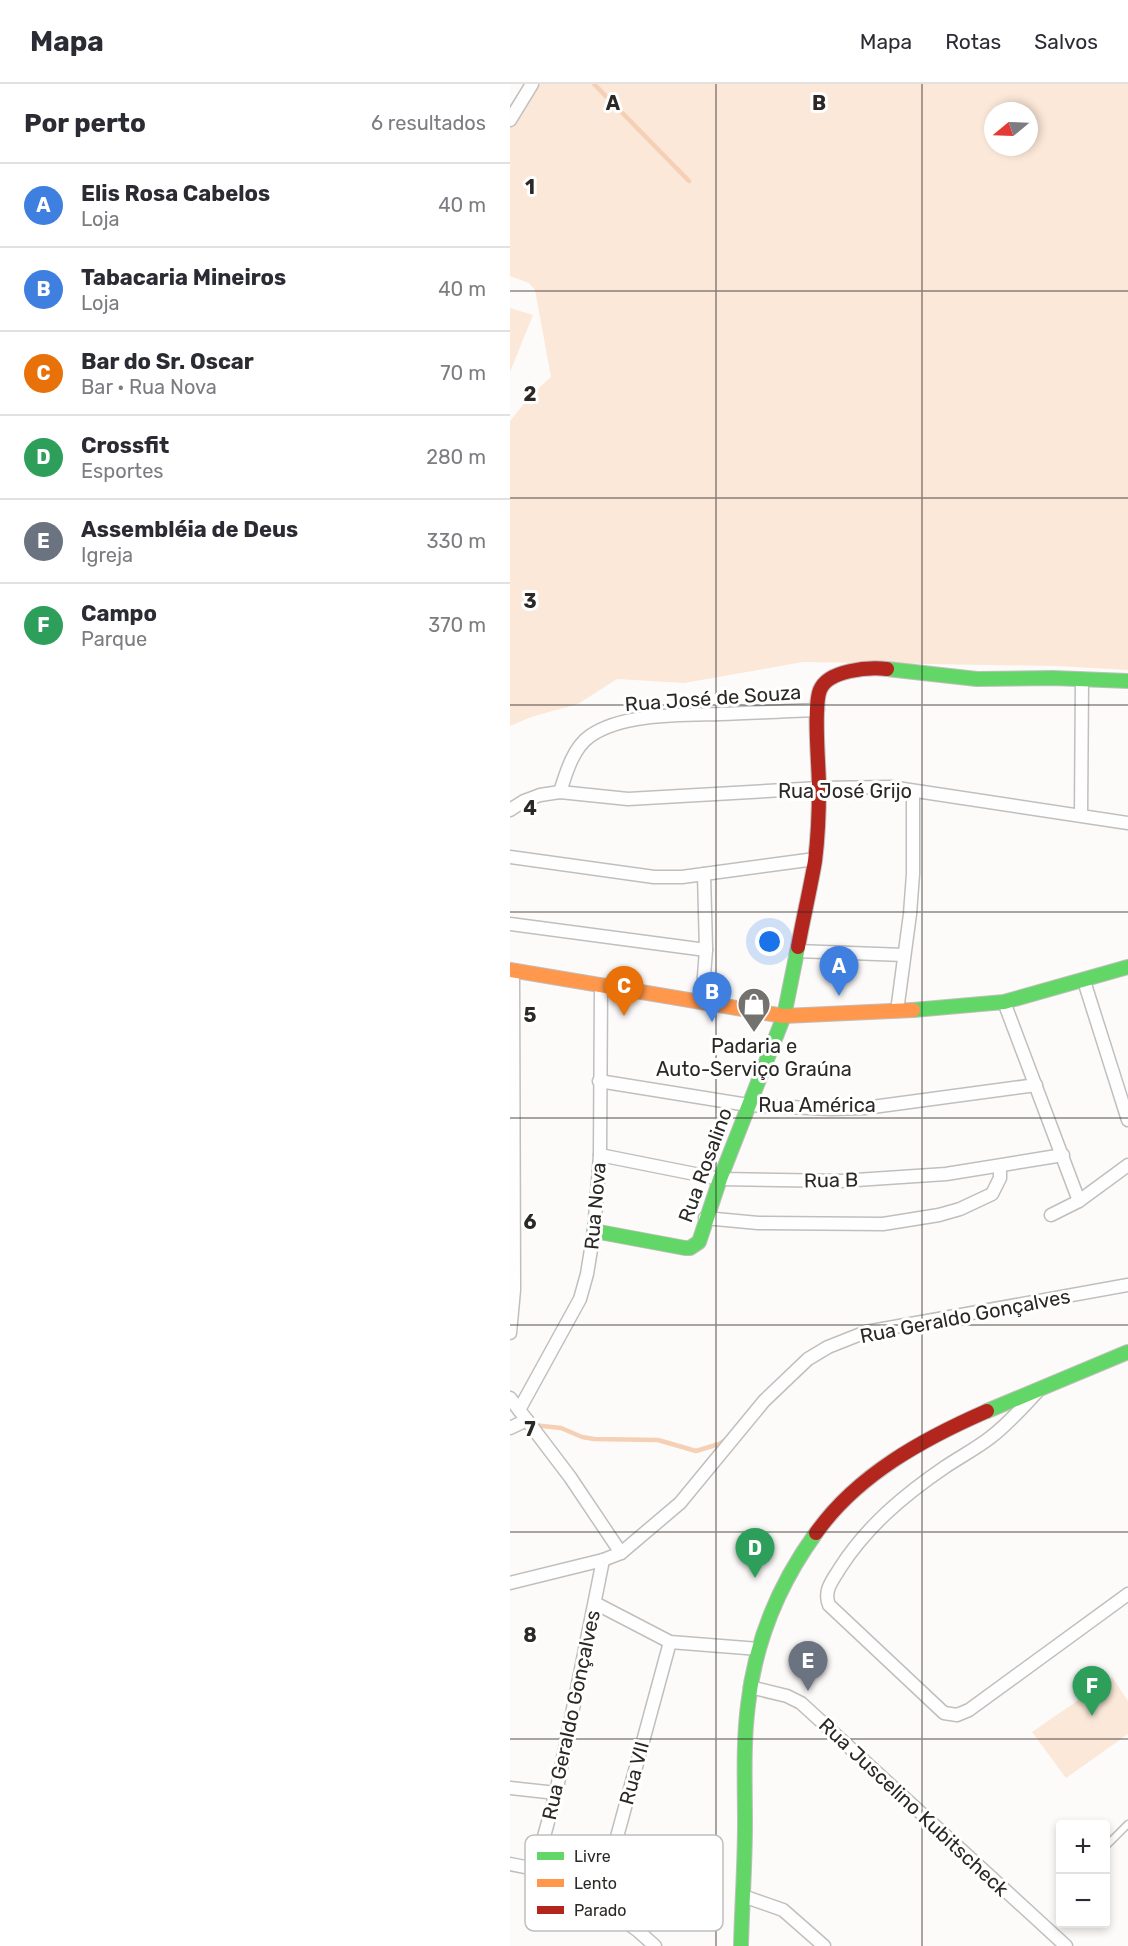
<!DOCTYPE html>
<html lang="pt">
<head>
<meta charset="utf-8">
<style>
	body { margin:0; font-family:Rubik,sans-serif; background:#f7f7f7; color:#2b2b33 }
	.controls { position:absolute; right:18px; bottom:18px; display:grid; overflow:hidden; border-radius:6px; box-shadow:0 3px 9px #0003 }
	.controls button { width:54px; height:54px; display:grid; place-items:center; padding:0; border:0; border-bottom:2px solid #e1e1e2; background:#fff; color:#2b2b33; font:30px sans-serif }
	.compass { position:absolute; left:474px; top:18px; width:54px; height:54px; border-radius:50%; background:#fff; box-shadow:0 3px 9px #0003; rotate:251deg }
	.you { position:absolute; left:260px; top:858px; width:21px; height:21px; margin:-15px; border:4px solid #fff; border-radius:50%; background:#1a73e8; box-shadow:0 0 0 9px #1a73e833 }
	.badge { display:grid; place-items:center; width:39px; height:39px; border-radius:50%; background:#db2777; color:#fff; font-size:20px; font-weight:700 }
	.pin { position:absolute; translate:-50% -50px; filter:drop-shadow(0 2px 3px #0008) }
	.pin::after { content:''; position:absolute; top:32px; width:21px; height:18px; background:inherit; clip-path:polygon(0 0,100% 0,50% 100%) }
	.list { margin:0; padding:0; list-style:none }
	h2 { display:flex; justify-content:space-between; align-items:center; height:78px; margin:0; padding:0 24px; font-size:26px }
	h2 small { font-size:20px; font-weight:400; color:#7c7c81 }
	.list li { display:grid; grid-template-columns:39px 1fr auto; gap:18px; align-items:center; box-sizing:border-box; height:84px; padding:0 24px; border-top:2px solid #e1e1e2 }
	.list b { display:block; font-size:22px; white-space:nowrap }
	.list p { margin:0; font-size:20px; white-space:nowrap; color:#7c7c81 }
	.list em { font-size:20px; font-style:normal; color:#7c7c81 }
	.map { position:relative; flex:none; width:618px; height:1862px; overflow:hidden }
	header { display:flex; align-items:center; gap:36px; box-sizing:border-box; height:84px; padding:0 30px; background:#fff; border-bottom:2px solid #e1e1e2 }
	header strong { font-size:28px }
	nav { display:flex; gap:33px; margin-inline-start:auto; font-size:21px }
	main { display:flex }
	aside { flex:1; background:#fff }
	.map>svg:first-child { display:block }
</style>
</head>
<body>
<header>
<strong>Mapa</strong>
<nav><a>Mapa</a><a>Rotas</a><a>Salvos</a></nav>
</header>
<main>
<aside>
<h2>Por perto<small>6 resultados</small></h2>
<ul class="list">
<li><span class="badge" style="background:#3f7fe0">A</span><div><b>Elis Rosa Cabelos</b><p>Loja</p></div><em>40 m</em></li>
<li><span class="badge" style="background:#3f7fe0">B</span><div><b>Tabacaria Mineiros</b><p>Loja</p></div><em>40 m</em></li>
<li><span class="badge" style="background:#e8710a">C</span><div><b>Bar do Sr. Oscar</b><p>Bar · Rua Nova</p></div><em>70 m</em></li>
<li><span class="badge" style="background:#2e9e5b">D</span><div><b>Crossfit</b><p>Esportes</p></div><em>280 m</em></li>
<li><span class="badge" style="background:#6b7280">E</span><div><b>Assembléia de Deus</b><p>Igreja</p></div><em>330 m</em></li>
<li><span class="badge" style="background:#2e9e5b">F</span><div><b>Campo</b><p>Parque</p></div><em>370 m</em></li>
</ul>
</aside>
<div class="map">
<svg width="618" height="1862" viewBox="0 0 618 1862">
	<rect width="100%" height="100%" fill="#fdfbf9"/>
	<!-- green -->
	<g fill="#fbe8d8" fill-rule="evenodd">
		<path d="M29,0h589v586l-71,-4 -254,-4 -119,21 -67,-4 -39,25 -47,13 -21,9v-305l20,-25 21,-19 -16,-87 -6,-7 -19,-7v-150zM483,27h36v36h-36z"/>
		<path d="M0,224l23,7 -23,57z"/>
		<path d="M602,1593l16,24v33l-62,44 -34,-46z"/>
	</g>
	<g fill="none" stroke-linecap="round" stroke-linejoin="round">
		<!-- stream -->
		<g stroke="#f5d0b4" stroke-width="4.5">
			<path d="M84,0l95,97"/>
			<path d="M23,1341l28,3 21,9 12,2 64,1 38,11 23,-7 6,-4"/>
		</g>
		<defs>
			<path id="lane" d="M596,1762l22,-22"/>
			<g id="street">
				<path d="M0,36l22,-36"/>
				<path d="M50,708c6,-19 13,-44 30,-56 33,-23 92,-21 130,-22 33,-1 65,-3 98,-4"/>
				<path d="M0,726l14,-9 16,-6 20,-3 68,7 191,-11 71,-1 238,36"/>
				<path d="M571,731l1,-136"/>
				<path d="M0,773l144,20h28l133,-18"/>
				<path d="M0,840l196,26"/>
				<path d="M287,867l107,4"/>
				<path d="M574,897l44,139"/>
				<path d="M192,918l4,-52 -2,-76"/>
				<path d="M494,918l75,199"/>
				<path d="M387,927l13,-97 3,-40v-83"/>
				<path d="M89,997l149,24 84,4 33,-1 171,-23"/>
				<path d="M90,1071l120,24 121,2 105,-7 117,-19"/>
				<path d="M541,1131l28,-14 49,-36"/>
				<path d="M195,1134l53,5 125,1 56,-9 21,-6 32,-15 8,-16v-12"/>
				<path d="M0,1249l4,-43 -1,-319"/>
				<path d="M527,1308c-15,16 -29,32 -46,45 -14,11 -31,20 -46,30 -41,28 -78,59 -105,101 -7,12 -17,22 -11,37l115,108 13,2 12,-5 159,-116"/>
				<path d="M0,1314l60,79 51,76"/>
				<path d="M9,1326l61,-111 7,-25 7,-43 6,-76 1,-170"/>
				<path d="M0,1344l17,-8"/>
				<path d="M0,1499l93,-23 18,-7 59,-50 84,-102 44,-42 20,-12 38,-15 262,-47"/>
				<path d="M85,1519l75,39 89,7"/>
				<path d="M240,1603l37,9 14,7 265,243"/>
				<path d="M0,1704l46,5"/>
				<path d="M0,1780l25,5 64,34 38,27 18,16"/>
				<path d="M25,1785l21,-76 47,-233"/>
				<path d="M233,1812l40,14 41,36"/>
				<path d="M89,1819l71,-261"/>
			</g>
			<g id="fast">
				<path d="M377,585l90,10 76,-1 75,3"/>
				<path d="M403,926l91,-8 124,-35"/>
				<path d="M84,1147l91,17h5l9,-6 21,-63 64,-163 14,-69"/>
				<path d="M477,1327l141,-59"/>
				<path d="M231,1862c1,-41 4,-82 4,-123 0,-39 -2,-79 3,-118 7,-63 31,-121 68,-172"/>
			</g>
			<path id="slow" d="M0,886l274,46 129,-6"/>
			<g id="jam">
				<path d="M288,863c5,-28 12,-57 17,-86 3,-24 4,-50 4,-74 0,-21 -6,-80 1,-97 8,-20 48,-23 67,-21"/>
				<path d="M306,1449c41,-58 107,-94 171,-122"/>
			</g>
		</defs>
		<!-- lane casing -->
		<use href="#lane" stroke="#c1bfbd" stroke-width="9"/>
		<!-- street casing -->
		<use href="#street" stroke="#c1bfbd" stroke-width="15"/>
		<!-- fast casing -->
		<use href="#fast" stroke="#c1bfbd" stroke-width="16"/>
		<!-- slow casing -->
		<use href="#slow" stroke="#c1bfbd" stroke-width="16"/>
		<!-- jam casing -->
		<use href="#jam" stroke="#c1bfbd" stroke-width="16"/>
		<!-- lane -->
		<use href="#lane" stroke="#fffefe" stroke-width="6"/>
		<!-- street -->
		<use href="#street" stroke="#fffefe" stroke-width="12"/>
		<!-- fast -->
		<use href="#fast" stroke="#63d668" stroke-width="14"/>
		<!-- slow -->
		<use href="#slow" stroke="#ff974d" stroke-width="14"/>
		<!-- jam -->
		<use href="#jam" stroke="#b3261e" stroke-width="14"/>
	</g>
	<!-- grid -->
	<path fill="none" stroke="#2b2825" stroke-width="1.5" stroke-opacity="0.55" d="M206,0v1862M412,0v1862M0,207h618M0,414h618M0,621h618M0,828h618M0,1034h618M0,1241h618M0,1448h618M0,1655h618"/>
	<!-- icons -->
	<defs>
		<symbol id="shop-pin" viewBox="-11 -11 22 30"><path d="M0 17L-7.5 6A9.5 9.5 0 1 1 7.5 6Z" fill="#74726f" stroke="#fff"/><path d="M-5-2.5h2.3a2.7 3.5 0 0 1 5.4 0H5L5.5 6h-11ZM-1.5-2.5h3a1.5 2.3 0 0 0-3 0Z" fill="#fff"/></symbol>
	</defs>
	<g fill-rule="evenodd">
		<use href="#shop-pin" x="225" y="901" width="38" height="52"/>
	</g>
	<g text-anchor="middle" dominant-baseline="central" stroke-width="6" stroke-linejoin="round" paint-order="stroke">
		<!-- street labels -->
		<g font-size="20" fill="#2b2825" stroke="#fff">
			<text transform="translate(203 614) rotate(-4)">Rua José de Souza</text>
			<text x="335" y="707">Rua José Grijo</text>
			<text x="307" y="1021">Rua América</text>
			<text transform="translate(195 1081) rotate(-70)">Rua Rosalino</text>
			<text transform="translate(321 1096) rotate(-1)">Rua B</text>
			<text transform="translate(85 1122) rotate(-85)">Rua Nova</text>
			<text transform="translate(455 1232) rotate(-11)">Rua Geraldo Gonçalves</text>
			<text transform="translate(61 1631) rotate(-78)">Rua Geraldo Gonçalves</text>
			<text transform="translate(124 1689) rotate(-75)">Rua VII</text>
			<text transform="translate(404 1723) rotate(43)">Rua Juscelino Kubitscheck</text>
		</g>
		<!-- poi labels -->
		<g font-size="20" fill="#2b2825" stroke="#fff">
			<text x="244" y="962">Padaria e<tspan x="244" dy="23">Auto-Serviço Graúna</tspan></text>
		</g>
	</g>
	<!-- legend -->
	<rect x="15" y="1751" width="198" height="96" rx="9" fill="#fff" stroke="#bfbebe" stroke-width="1.5"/>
	<rect x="27" y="1768" width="27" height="8" fill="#63d668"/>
	<rect x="27" y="1795" width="27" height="8" fill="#ff974d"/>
	<rect x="27" y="1822" width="27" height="8" fill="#b3261e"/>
	<g font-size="16" fill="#2b2825">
		<text x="64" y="1778">Livre</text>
		<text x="64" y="1805">Lento</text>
		<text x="64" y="1832">Parado</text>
	</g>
	<g font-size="20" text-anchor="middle" font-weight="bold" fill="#2b2825" stroke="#fff" stroke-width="6" stroke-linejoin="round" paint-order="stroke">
		<text x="103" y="26">A</text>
		<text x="309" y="26">B</text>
		<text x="20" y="110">1</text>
		<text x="20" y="317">2</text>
		<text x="20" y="524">3</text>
		<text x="20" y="731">4</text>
		<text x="20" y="938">5</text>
		<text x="20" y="1145">6</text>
		<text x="20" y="1352">7</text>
		<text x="20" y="1558">8</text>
	</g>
</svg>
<div class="controls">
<button>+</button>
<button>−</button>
</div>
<svg class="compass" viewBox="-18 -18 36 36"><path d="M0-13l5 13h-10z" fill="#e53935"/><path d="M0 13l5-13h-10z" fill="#7c7c81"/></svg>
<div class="you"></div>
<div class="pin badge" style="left:329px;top:912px;background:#3f7fe0">A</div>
<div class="pin badge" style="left:202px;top:938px;background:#3f7fe0">B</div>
<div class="pin badge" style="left:114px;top:932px;background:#e8710a">C</div>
<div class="pin badge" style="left:245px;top:1494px;background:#2e9e5b">D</div>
<div class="pin badge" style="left:298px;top:1607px;background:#6b7280">E</div>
<div class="pin badge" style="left:582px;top:1632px;background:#2e9e5b">F</div>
</div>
</main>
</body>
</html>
